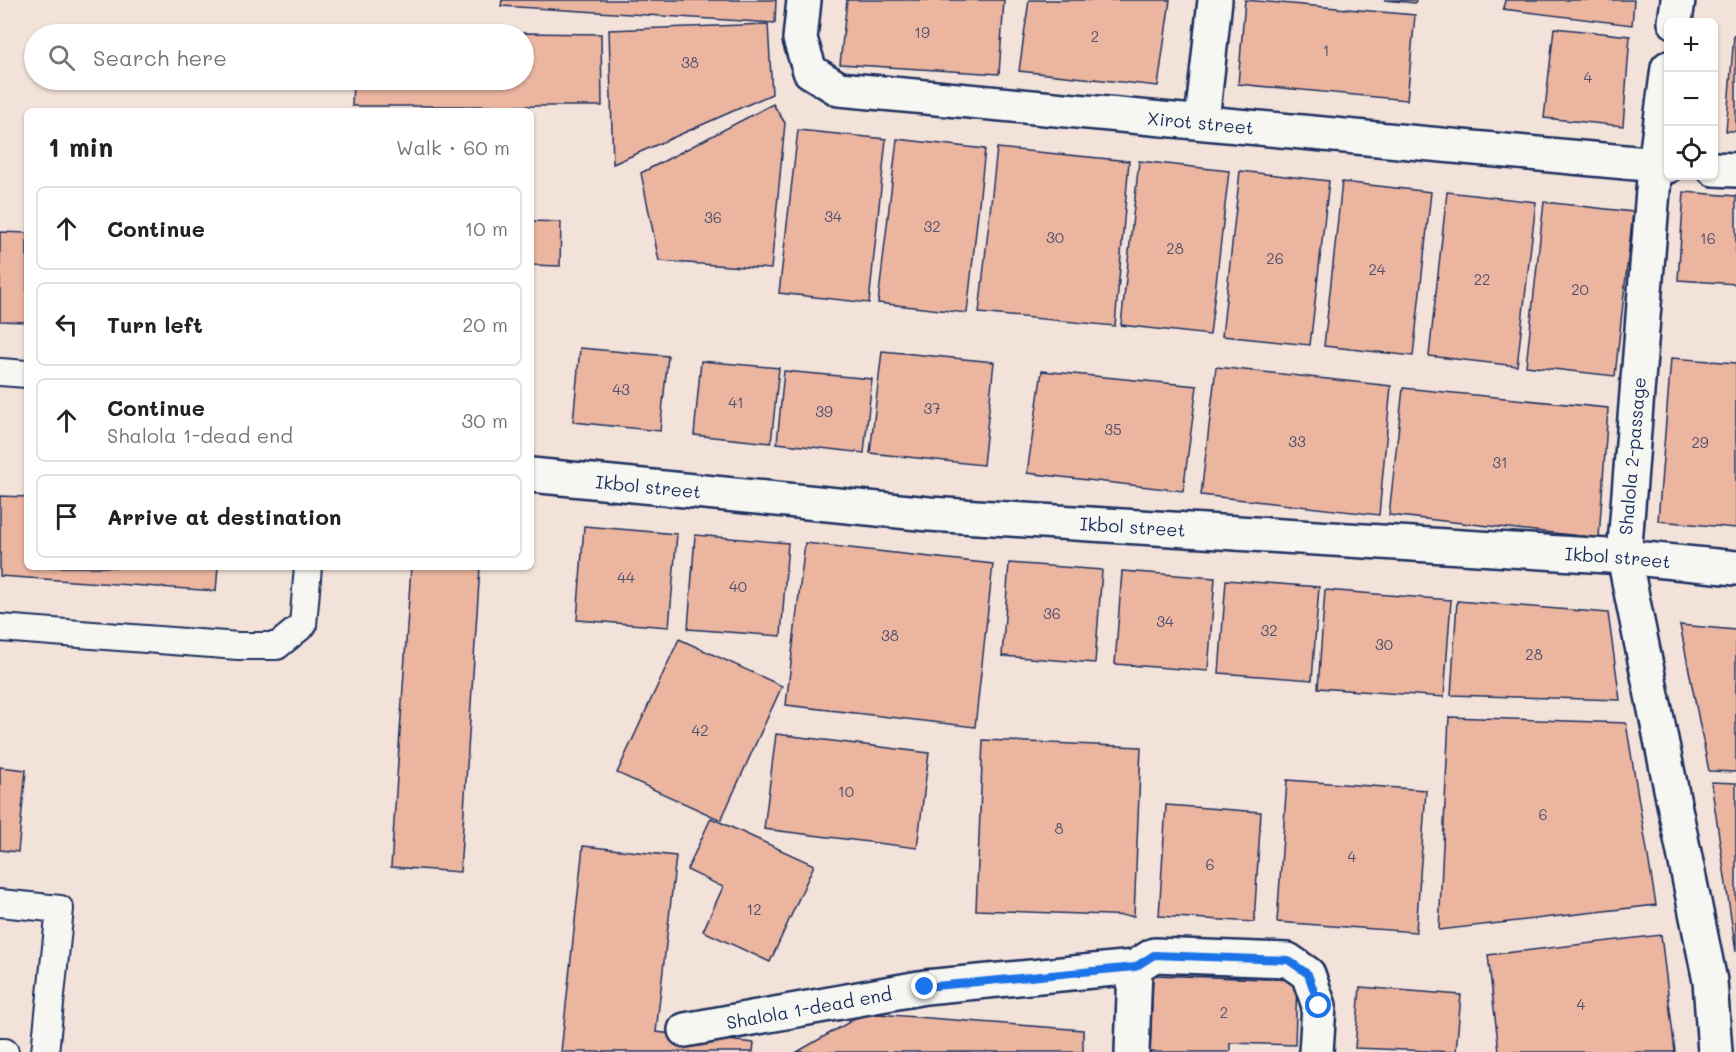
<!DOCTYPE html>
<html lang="en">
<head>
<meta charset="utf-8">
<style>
	body { margin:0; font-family:Mali,sans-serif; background:#f2f2f2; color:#222 }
	.controls { position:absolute; right:18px; top:18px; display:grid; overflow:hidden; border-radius:9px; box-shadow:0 2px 4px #0004 }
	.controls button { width:54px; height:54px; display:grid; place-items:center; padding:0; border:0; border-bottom:2px solid #e0e0e0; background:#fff; color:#222; font:30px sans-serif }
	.stop { position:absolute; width:18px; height:18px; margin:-14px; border:4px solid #1a73e8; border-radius:50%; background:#fff }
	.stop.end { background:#1a73e8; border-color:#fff; box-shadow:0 2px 6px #0008 }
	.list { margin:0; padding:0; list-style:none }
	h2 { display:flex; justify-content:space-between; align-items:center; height:78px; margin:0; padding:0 24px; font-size:26px }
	h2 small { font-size:20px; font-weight:400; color:#767676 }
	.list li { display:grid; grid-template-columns:39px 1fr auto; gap:18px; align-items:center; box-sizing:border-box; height:84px; margin:0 12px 12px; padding:0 12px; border:2px solid #e0e0e0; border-radius:9px }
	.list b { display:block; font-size:22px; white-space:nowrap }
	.list p { margin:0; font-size:20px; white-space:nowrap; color:#767676 }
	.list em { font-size:20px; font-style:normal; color:#767676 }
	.icon { flex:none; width:33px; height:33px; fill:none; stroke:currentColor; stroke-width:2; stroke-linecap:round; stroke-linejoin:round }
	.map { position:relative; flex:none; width:1736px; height:1052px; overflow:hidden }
	.search { position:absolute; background:#fff; box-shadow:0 2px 4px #0004; left:24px; top:24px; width:510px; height:66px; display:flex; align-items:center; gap:15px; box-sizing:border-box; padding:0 21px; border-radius:33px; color:#767676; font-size:22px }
	.panel { position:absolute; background:#fff; box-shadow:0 2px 4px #0004; left:24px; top:108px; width:510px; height:462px; border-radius:9px }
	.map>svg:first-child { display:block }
</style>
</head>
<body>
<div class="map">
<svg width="1736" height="1052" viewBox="0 0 1736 1052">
	<rect width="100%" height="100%" fill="#f3e2d9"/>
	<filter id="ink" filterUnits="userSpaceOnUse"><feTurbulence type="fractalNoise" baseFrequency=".0167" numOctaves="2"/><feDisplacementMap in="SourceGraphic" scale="12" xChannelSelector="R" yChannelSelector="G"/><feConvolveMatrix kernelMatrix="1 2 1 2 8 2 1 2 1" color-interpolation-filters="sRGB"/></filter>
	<g filter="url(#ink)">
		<!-- building -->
		<g fill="#ebb5a0" stroke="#1b2f5e" stroke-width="1.5">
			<path d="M502,0h274l-1,23 -274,-17z"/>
			<path d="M847,0h157l-5,74 -159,-10z"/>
			<path d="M1029,0h141l-12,86 -139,-15z"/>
			<path d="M1245,0l170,15 -8,85 -169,-16z"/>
			<path d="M1384,0h32l-1,3z"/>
			<path d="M1505,0h129l-2,25 -129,-16z"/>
			<path d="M768,24l4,70 -159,70 -4,-134z"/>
			<path d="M1554,28l76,8 -7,90 -79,-8z"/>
			<path d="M354,31l247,3 1,72h-250l1,-26h171v-46h-170z"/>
			<path d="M1734,35h2v96h-10z"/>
			<path d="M773,104l12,19 -14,146 -112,-8 -18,-88z"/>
			<path d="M798,130l88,9 -17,164 -90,-10z"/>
			<path d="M897,139l88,10 -18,164 -89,-10z"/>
			<path d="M997,148l132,13 -14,165 -136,-13z"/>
			<path d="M1139,161l90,10 -19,164 -89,-10z"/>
			<path d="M1240,171l89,10 -19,164 -88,-9z"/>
			<path d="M1342,182l89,10 -18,164 -89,-10z"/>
			<path d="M1447,192l89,10 -19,164 -88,-10z"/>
			<path d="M1684,192l52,4v88l-58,-4z"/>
			<path d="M1544,202l89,10 -18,164 -89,-10z"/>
			<path d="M531,221l30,1 -1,44 -29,-1z"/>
			<path d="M0,232l27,1v89l-27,-1z"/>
			<path d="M580,348l88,8 -8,75 -87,-9z"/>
			<path d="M882,351l112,11 -11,103 -113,-12z"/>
			<path d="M1671,358l65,5v165l-78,-7z"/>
			<path d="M701,361l78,7 -8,75 -77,-8z"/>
			<path d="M1216,367l175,19 -12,129 -178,-20z"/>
			<path d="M784,371l88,8 -8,74 -87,-10z"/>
			<path d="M1042,371l155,15 -14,105 -156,-18z"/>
			<path d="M1403,388l205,20 -9,130 -210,-23z"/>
			<path d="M0,496l27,1v70h191l-2,24 -216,-15z"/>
			<path d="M584,526l93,8 -8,93 -92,-7z"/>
			<path d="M695,535l93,8 -7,93 -93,-7z"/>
			<path d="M805,543l188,21 -18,163 -189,-22z"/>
			<path d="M1009,563l93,7 -7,93 -93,-7z"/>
			<path d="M411,567h69l-20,305 -69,-5z"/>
			<path d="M1122,571l93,7 -7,93 -93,-7z"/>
			<path d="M1226,580l93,7 -7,93 -93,-7z"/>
			<path d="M1325,590l126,10 -7,97 -126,-9z"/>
			<path d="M1457,601l151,12 12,87 -169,-5z"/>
			<path d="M1680,625l56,5v142l-27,-1z"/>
			<path d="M679,639l103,47 -61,134 -104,-47z"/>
			<path d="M1449,717l177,6 30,182 -217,25z"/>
			<path d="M776,734l153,19 -12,95 -153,-19z"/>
			<path d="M983,740l158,7 -7,169 -158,-6z"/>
			<path d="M0,767l26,3 -8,82 -18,-2z"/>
			<path d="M1287,780l139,10 -10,142 -139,-10z"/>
			<path d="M1711,782l25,1v169z"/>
			<path d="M1166,805l95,7 -7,110 -95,-6z"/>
			<path d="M711,818l103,47 -44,97 -67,-31 20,-44 -36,-17z"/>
			<path d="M583,846l93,10 -20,176 98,11 -1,9h-192z"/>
			<path d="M1661,935l14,117h-176l-11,-97z"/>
			<path d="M1153,975l144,5 -2,65 -65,-2v9h-80z"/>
			<path d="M1360,987l101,8 -5,57 -101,-4z"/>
			<path d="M865,1013l218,17v22h-286z"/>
		</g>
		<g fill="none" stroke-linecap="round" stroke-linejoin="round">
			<defs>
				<g id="lane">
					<path d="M0,372l27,2"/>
					<path d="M0,628l238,18h39l26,-21 5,-58"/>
					<path d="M0,903l60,6 -15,143"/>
					<path d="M0,1052h5"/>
				</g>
				<g id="street">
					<path id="s1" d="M804,0l-4,39 10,32 29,18 829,77"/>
					<path d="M1675,22l3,-22"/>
					<path d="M1668,68l-13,97 -31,392 86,424 5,71"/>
					<path d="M1202,121l13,-121"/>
					<path d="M1714,169l22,1"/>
					<path id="s2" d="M531,475l398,39 695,43 112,11"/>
					<path d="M1135,967l19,-12 134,5 20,14 11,32 -3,46"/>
					<path id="s3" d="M685,1030l240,-43 210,-20 -3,85"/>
				</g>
			</defs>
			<!-- lane casing -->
			<use href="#lane" stroke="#1b2f5e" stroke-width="30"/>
			<!-- street casing -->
			<use href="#street" stroke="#1b2f5e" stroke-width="38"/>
			<!-- lane -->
			<use href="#lane" stroke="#f6f6f2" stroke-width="26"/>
			<!-- street -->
			<use href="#street" stroke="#f6f6f2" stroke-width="33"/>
		</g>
	</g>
	<g fill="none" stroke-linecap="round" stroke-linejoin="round" filter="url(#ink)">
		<!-- route -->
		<path stroke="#1a73e8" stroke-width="8" d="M925,987l210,-20 19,-12 134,5 20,14 11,32"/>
	</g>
	<g text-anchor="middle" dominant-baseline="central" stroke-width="5" stroke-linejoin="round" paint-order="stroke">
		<!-- number labels -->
		<g font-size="15" fill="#4f506e">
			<text x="922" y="32">19</text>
			<text x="1095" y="36">2</text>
			<text x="1326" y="50">1</text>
			<text x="690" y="62">38</text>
			<text x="1588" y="77">4</text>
			<text x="833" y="216">34</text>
			<text x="713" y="217">36</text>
			<text x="932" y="226">32</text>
			<text x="1055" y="237">30</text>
			<text x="1708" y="238">16</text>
			<text x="1175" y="248">28</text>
			<text x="1275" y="258">26</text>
			<text x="1377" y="269">24</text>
			<text x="1482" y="279">22</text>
			<text x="1580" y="289">20</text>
			<text x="621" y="389">43</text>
			<text x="736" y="402">41</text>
			<text x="932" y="408">37</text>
			<text x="824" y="411">39</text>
			<text x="1113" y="429">35</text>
			<text x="1297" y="441">33</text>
			<text x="1700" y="442">29</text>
			<text x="1500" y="462">31</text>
			<text x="626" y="577">44</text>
			<text x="738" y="586">40</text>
			<text x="1052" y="613">36</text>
			<text x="1165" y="621">34</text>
			<text x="1269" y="630">32</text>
			<text x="890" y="635">38</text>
			<text x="1384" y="644">30</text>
			<text x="1534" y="654">28</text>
			<text x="700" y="730">42</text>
			<text x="846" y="791">10</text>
			<text x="1543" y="814">6</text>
			<text x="1059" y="828">8</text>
			<text x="1352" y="856">4</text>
			<text x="1210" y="864">6</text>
			<text x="754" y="909">12</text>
			<text x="1581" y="1004">4</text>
			<text x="1224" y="1012">2</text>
		</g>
		<!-- street labels -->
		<g font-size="18" fill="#1b2f5e" stroke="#f6f6f2">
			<text stroke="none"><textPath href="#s1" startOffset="470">Xirot street</textPath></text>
			<text transform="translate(1632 456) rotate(-85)">Shalola 2-passage</text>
			<text stroke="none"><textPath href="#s2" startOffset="118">Ikbol street</textPath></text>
			<text stroke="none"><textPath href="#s2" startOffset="604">Ikbol street</textPath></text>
			<text stroke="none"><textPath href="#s2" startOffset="1090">Ikbol street</textPath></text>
			<text stroke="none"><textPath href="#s3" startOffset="126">Shalola 1-dead end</textPath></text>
		</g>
	</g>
</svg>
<div class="controls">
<button>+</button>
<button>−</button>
<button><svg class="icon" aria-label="locate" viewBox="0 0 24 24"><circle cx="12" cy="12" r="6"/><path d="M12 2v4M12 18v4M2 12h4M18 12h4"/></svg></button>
</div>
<div class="stop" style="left:1319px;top:1006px"></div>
<div class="stop end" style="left:925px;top:987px"></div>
<div class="search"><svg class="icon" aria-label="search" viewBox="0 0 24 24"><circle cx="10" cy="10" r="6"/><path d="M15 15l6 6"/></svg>Search here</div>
<section class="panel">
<h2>1 min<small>Walk · 60 m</small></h2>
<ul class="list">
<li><svg class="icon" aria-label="ahead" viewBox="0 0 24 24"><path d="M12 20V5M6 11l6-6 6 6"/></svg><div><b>Continue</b></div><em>10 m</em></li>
<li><svg class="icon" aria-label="left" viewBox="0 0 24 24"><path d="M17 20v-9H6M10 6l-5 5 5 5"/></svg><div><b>Turn left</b></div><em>20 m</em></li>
<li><svg class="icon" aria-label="ahead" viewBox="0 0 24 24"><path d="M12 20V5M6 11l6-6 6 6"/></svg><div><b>Continue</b><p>Shalola 1-dead end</p></div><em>30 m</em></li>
<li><svg class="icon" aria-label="arrive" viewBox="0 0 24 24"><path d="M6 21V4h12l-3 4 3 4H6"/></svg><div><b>Arrive at destination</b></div></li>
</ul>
</section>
</div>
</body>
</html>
